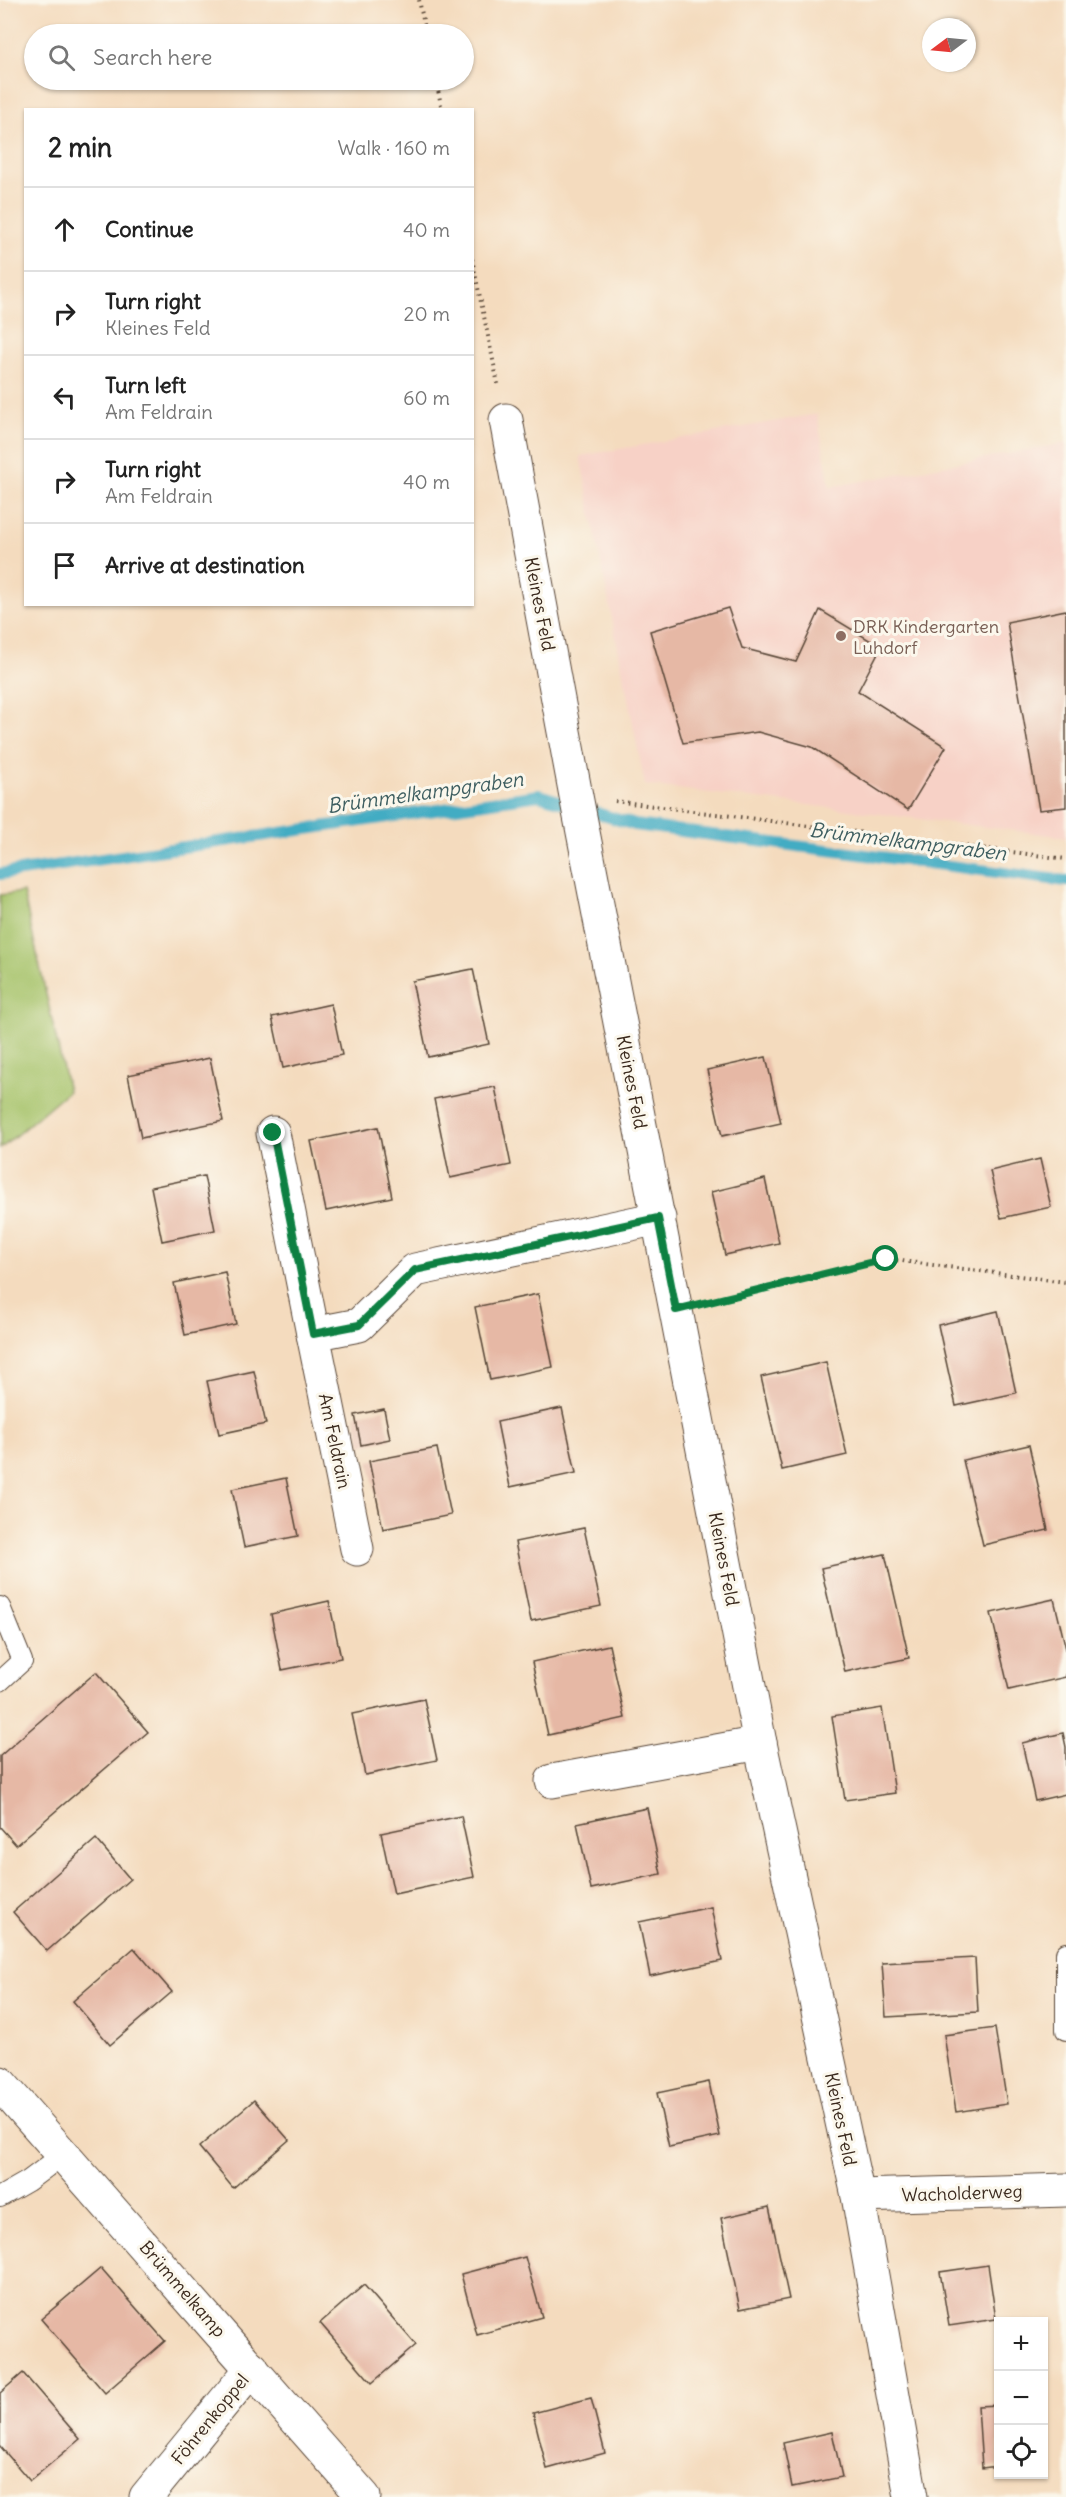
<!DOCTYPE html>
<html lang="en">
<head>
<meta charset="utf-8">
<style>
	body { margin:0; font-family:Delius,sans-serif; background:#f6f6f6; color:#222 }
	.controls { position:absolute; right:18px; bottom:18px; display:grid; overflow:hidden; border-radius:0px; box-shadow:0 2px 4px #0004 }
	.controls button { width:54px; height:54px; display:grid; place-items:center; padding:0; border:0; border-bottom:2px solid #e0e0e0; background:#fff; color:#222; font:30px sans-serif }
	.compass { position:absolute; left:922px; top:18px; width:54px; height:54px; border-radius:50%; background:#fff; box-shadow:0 2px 4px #0004; rotate:254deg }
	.stop { position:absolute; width:18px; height:18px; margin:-14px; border:4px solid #0b8043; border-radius:50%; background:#fff }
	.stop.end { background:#0b8043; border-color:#fff; box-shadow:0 2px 6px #0008 }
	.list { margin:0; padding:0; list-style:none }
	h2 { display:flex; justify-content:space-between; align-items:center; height:78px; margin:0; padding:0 24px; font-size:26px }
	h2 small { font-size:20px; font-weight:400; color:#767676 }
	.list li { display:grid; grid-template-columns:39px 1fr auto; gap:18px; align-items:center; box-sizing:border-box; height:84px; padding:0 24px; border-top:2px solid #e0e0e0 }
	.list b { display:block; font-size:22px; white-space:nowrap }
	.list p { margin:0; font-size:20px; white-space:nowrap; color:#767676 }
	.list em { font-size:20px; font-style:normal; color:#767676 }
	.icon { flex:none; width:33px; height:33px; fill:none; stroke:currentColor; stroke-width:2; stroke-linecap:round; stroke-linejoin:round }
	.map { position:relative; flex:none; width:1066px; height:2497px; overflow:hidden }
	.search { position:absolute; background:#fff; box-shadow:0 2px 4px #0004; left:24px; top:24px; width:450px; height:66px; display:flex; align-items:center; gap:15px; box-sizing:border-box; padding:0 21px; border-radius:33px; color:#767676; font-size:22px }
	.panel { position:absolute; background:#fff; box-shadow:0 2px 4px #0004; left:24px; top:108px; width:450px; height:498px; border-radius:0px }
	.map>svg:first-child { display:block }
</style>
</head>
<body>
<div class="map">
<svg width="1066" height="2497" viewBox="0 0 1066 2497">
	<rect width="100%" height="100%" fill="#fbf7ec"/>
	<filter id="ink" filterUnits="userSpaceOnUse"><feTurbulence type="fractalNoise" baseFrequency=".0167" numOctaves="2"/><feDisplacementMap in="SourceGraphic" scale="12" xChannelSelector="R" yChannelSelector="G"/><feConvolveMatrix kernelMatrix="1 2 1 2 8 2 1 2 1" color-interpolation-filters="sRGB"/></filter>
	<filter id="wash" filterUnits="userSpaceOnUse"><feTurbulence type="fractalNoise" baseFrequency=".008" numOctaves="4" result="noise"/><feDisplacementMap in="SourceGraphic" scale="24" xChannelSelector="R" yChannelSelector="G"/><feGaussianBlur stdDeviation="1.35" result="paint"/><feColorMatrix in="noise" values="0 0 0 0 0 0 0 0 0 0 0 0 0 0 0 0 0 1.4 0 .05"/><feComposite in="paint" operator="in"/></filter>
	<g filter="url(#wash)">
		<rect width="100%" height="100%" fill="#f4dbbe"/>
		<!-- built -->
		<path fill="#f7d1c6" d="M817,414l13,73 236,-44v394l-421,-52 -65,-329z"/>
		<!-- green -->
		<path fill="#a5c269" stroke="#707644" stroke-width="1.5" d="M23,892l45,199 -68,58v-254z"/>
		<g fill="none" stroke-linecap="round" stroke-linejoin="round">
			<!-- stream -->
			<path stroke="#43acc3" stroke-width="12" d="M0,874l539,-79 96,30 431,56"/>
		</g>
		<g id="blocks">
			<!-- building -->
			<g fill="#e6b8a5">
				<path d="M728,608l14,40 54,14 24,-52 61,37 -23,44 88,56 -38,63 -96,-63 -54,-15 -75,11 -33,-112z"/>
				<path d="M1066,610v197l-27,3 -32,-188z"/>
				<path d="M473,969l16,75 -61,13 -16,-76z"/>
				<path d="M331,1004l11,51 -59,13 -11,-51z"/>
				<path d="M766,1057l15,66 -59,13 -15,-66z"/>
				<path d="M210,1058l13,63 -82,17 -13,-63z"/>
				<path d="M495,1087l16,78 -61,13 -16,-79z"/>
				<path d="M378,1127l14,70 -66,14 -15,-70z"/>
				<path d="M1040,1159l11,48 -50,11 -11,-47z"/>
				<path d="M204,1176l11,54 -53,11 -11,-54z"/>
				<path d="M765,1179l14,64 -54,12 -14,-63z"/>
				<path d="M225,1272l11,52 -51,11 -11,-52z"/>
				<path d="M538,1294l15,73 -63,13 -15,-73z"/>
				<path d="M998,1311l18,82 -60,13 -18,-81z"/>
				<path d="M826,1362l21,93 -65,15 -21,-93z"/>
				<path d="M254,1371l12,53 -47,10 -12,-53z"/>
				<path d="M562,1408l14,65 -66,14 -13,-65z"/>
				<path d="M384,1409l6,30 -29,6 -6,-30z"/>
				<path d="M1029,1445l19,85 -65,15 -20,-85z"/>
				<path d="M437,1448l14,67 -68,14 -14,-68z"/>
				<path d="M286,1478l12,58 -54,11 -12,-58z"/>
				<path d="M584,1528l17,78 -70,15 -16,-79z"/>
				<path d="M885,1554l24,104 -64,14 -24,-104z"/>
				<path d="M1054,1599l12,50v28l-57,13 -18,-77z"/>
				<path d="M329,1601l12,57 -59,12 -11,-56z"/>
				<path d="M609,1645l16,73 -77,17 -16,-73z"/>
				<path d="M96,1672l52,60 -132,113 -16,-18v-71z"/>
				<path d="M424,1699l13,61 -72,15 -13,-61z"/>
				<path d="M882,1708l13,85 -50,7 -13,-84z"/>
				<path d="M1063,1733l3,14v47l-31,7 -13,-58z"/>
				<path d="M647,1808l14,66 -70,15 -14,-66z"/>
				<path d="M461,1816l13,61 -80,17 -13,-61z"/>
				<path d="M96,1839l34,40 -83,72 -34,-39z"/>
				<path d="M711,1907l11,54 -72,15 -11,-54z"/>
				<path d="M134,1948l38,44 -62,53 -37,-44z"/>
				<path d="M975,1958l3,54 -92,5 -4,-54z"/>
				<path d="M995,2028l12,76 -51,8 -12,-77z"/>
				<path d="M709,2082l11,54 -51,11 -12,-54z"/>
				<path d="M254,2100l35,40 -56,48 -34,-41z"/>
				<path d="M769,2207l20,92 -49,10 -19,-91z"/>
				<path d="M525,2257l17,60 -65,18 -16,-61z"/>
				<path d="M988,2265l8,54 -47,7 -9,-54z"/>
				<path d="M101,2268l64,73 -60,52 -64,-74z"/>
				<path d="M364,2285l52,60 -44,38 -52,-60z"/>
				<path d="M23,2373l57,66 -50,42 -30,-35v-53z"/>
				<path d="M591,2398l14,55 -58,16 -14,-56z"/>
				<path d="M998,2405v61l-16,2 -4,-62z"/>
				<path d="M832,2432l10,45 -50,10 -9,-44z"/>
			</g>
		</g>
	</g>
	<g filter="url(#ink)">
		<use href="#blocks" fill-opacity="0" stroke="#574536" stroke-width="1.5"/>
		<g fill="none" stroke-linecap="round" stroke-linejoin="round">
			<defs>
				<g id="lane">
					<path d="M0,1607l22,54 -22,20"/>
					<path d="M1066,1953v77"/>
					<path d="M0,2197l28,-16 36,-27"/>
				</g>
				<g id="street">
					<path d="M506,420l70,376 184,947 98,453 53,301"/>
					<path d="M273,1133l40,201"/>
					<path d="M357,1549l-44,-215 46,-9 56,-55 244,-52"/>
					<path d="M552,1781l208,-38"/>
					<path d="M0,2083l364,414"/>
					<path d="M858,2196l208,-6"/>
					<path d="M146,2497l106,-129"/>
				</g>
			</defs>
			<!-- lane casing -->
			<use href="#lane" stroke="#574536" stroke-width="22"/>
			<!-- street casing -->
			<use href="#street" stroke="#574536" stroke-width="35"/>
			<!-- path -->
			<g stroke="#574536" stroke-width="4" stroke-dasharray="1.5 4.5" stroke-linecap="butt">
				<path d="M419,0l7,34"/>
				<path d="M436,80l6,30"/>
				<path d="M472,259l26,125"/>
				<path d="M615,801l451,58"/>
				<path d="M710,1302l176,-43 180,23"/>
			</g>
			<!-- lane -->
			<use href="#lane" stroke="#fff" stroke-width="20"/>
			<!-- street -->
			<use href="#street" stroke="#fff" stroke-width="33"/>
		</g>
	</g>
	<g fill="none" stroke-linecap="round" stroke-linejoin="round" filter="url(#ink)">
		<!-- route -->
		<path stroke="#0b8043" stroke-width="8" d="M273,1133l40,201 46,-9 56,-55 243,-52 18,92 210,-51"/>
	</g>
	<!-- markers -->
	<circle fill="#8d6e63" stroke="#fbf7ec" stroke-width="2" cx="841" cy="636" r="6"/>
	<g text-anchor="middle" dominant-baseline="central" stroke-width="6" stroke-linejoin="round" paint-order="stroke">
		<!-- street labels -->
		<g font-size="18" fill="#3b2a1e" stroke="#fbf7ec">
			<text transform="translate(540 604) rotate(79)">Kleines Feld</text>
			<text transform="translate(632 1082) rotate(79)">Kleines Feld</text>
			<text transform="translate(335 1441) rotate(78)">Am Feldrain</text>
			<text transform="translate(724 1559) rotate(79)">Kleines Feld</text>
			<text transform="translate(841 2119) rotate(78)">Kleines Feld</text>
			<text transform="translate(962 2193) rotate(-2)">Wacholderweg</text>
			<text transform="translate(183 2289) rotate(49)">Brümmelkamp</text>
			<text transform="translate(210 2419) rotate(-51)">Föhrenkoppel</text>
		</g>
		<!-- education labels -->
		<g font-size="18" fill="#785e54" stroke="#fbf7ec" text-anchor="start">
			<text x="853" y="626">DRK Kindergarten<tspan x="853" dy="21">Luhdorf</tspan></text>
		</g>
		<!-- water labels -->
		<g font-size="20" font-style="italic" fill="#3e5e60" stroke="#fbf7ec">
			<text transform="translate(425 792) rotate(-8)">Brümmelkampgraben</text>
			<text transform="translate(908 841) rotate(7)">Brümmelkampgraben</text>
		</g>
	</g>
</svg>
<div class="controls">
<button>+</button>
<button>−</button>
<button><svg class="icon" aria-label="locate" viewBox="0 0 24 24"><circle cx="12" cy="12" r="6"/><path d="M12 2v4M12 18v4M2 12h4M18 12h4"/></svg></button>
</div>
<svg class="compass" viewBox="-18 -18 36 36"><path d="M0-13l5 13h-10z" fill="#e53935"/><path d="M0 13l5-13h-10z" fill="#767676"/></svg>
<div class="stop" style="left:886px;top:1259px"></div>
<div class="stop end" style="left:273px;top:1133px"></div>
<div class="search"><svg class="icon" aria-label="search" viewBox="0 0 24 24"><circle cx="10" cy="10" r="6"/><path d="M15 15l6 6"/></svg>Search here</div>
<section class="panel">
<h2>2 min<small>Walk · 160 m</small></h2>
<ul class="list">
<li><svg class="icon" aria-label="ahead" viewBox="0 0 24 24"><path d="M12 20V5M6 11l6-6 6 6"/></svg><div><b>Continue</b></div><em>40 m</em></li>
<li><svg class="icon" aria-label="right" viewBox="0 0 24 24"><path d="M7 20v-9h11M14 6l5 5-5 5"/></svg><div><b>Turn right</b><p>Kleines Feld</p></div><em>20 m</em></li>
<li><svg class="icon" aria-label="left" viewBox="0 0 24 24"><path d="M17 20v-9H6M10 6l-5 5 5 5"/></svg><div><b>Turn left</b><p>Am Feldrain</p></div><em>60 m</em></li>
<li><svg class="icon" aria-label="right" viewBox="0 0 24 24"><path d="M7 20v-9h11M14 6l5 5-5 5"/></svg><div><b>Turn right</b><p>Am Feldrain</p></div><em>40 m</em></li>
<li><svg class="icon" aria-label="arrive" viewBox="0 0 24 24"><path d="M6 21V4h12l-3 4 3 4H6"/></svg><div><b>Arrive at destination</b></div></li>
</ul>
</section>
</div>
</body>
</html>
